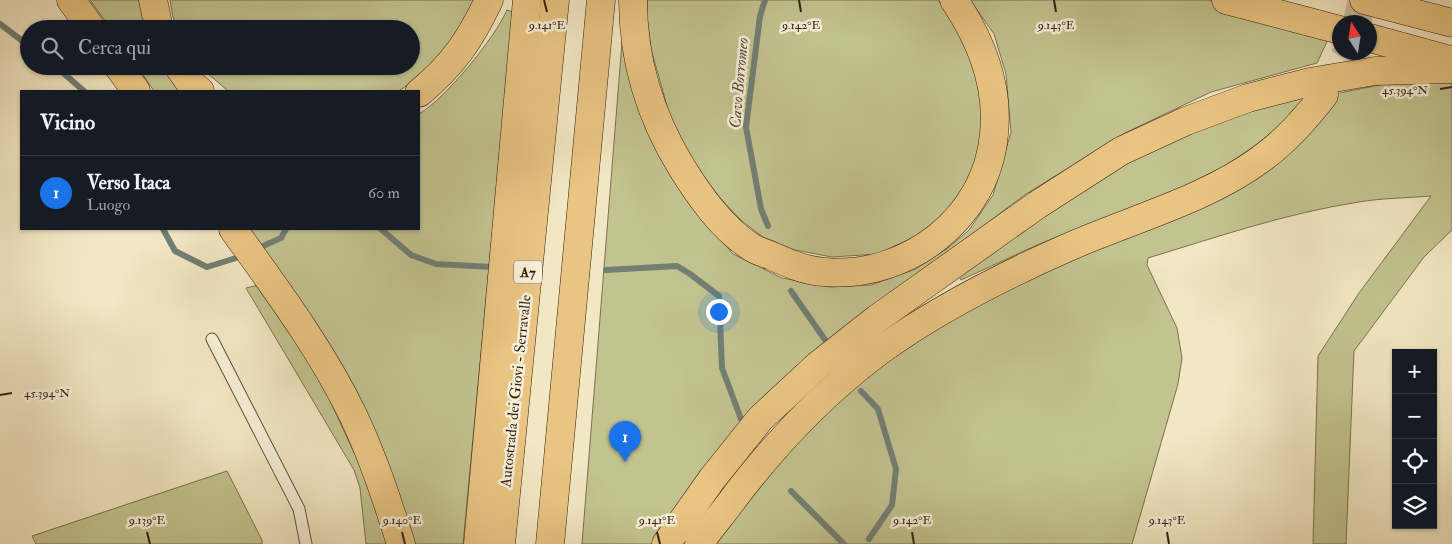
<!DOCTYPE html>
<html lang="it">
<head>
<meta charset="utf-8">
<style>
	body { margin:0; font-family:"IM FELL Double Pica",serif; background:#242831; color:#f1f3f6 }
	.controls { position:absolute; right:15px; bottom:15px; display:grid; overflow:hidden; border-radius:0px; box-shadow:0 1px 4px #0004 }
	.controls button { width:45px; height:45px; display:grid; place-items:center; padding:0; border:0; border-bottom:1px solid #363941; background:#171b24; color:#f1f3f6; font:25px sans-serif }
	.compass { position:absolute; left:1332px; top:15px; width:45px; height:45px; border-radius:50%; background:#171b24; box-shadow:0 1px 4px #0004; rotate:348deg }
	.you { position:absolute; left:718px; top:311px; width:18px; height:18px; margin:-12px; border:4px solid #fff; border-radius:50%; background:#1a73e8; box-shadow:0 0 0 8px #1a73e833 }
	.badge { display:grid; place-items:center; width:32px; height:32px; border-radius:50%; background:#1a73e8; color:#fff; font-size:16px; font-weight:700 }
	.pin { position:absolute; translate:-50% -41px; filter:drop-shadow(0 1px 2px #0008) }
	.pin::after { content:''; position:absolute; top:26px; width:18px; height:15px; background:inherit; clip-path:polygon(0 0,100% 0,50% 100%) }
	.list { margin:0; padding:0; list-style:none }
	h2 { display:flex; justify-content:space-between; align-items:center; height:65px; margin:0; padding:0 20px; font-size:21px }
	h2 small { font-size:16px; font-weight:400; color:#9ea1a6 }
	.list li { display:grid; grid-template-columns:32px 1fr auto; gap:15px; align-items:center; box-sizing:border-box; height:75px; padding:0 20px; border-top:1px solid #363941 }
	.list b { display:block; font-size:19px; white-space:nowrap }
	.list p { margin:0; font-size:16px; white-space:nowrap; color:#9ea1a6 }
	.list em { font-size:16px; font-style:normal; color:#9ea1a6 }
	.icon { flex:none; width:28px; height:28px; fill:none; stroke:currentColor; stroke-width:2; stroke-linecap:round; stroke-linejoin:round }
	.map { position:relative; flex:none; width:1452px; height:544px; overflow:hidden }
	.search { position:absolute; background:#171b24; box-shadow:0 1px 4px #0004; left:20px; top:20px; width:400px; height:55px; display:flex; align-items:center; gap:12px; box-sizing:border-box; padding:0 18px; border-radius:28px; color:#9ea1a6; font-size:19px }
	.panel { position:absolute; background:#171b24; box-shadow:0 1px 4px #0004; left:20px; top:90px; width:400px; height:140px; border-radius:0px }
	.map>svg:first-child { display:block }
</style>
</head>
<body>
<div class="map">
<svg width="1452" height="544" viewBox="0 0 1452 544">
	<rect width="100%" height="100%" fill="#f2e7c3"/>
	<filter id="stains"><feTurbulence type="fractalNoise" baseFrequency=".004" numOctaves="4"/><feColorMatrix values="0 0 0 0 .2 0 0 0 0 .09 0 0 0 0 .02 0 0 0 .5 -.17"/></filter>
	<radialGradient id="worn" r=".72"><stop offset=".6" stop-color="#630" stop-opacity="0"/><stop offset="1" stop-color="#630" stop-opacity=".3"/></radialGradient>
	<!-- green -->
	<g fill="#c2c38f" stroke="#7b7150">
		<path d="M90,0h50l7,29h-36z"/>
		<path d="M170,0h311l-8,14 -50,60 -24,17h-171l-29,-25h212v-37h-233l-5,-12z"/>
		<path d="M647,0h291l27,42 16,37 3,54 -8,34 -27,43 -24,22 -48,22 -45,3 -37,-7 -32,-13 -21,-16 -33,-34 -22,-34 -18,-40 -18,-64 -4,-31z"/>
		<path d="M970,0h238l123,33 -14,30 -106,29 -86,41 -99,61 -90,67 -170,134 -44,49 -69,100h-71l40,-502 13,55 17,42 30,55 51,60 49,24 49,9 40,-2 45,-16 32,-21 21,-18 24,-35 18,-63 -5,-58 -12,-40z"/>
		<path d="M507,10l6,2 -50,532h-51l-98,-222 -64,-93h169v-115c26,-15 76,-76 88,-104z"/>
		<path d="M137,66h27l18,25h-28z"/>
		<path d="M1452,77v153l-28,27 -70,94 -8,193h-33l5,-188 41,-63 72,-97c-24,2 -49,2 -72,6 -72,11 -142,35 -211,56l-1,7 30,63 5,30 -4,26 -46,160h-419l45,-62 91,-91 32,-25 74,-49 69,-36 254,-119 36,-34 25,-35 56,-11z"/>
		<path d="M1309,95l-21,25 -35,27 -28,19 -40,20 -148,59 -76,35 -3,-6 100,-73 156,-86z"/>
		<path d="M259,285l60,92 44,95 25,72h-22l-6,-56 -6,-18 -108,-182z"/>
		<path d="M227,471l35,69v4h-226l-4,-8z"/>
	</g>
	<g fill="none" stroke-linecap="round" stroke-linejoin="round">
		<!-- stream -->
		<g stroke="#727f74" stroke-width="6">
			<path d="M765,0l-5,16 -14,111 15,82 7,17"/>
			<path d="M0,24l29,22"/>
			<path d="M55,66l29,25"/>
			<path d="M163,229l12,22 32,16 29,-9"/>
			<path d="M381,229l30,26 25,9 55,3"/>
			<path d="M263,246l18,-8 5,-9"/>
			<path d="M606,270l71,-4 13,8 29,22 3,72 19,51"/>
			<path d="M791,291l37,53"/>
			<path d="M861,391l17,18 18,60 -4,36 -23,34"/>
			<path d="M791,491l53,53"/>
		</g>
		<!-- highway-tunnel -->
		<g stroke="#ccbfa0" stroke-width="28" stroke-dasharray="28 14" stroke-linecap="butt">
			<path d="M1357,22l5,-22"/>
			<path d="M1324,95l23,-43"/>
		</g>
		<defs>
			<path id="lane" d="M212,339l87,170 7,35"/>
			<g id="highway">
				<path d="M71,0l21,29"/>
				<path d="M153,0l6,29"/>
				<path d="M633,0c0,61 17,116 49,168 18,29 40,60 69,79 6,4 14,6 21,9 17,8 34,15 53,16 82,7 162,-54 169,-138 5,-48 -13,-94 -40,-134"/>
				<path d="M1226,0l114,30"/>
				<path d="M1364,0l88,23"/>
				<path d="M1370,38l80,22"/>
				<path d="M118,66l18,25"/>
				<path d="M178,66l12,17 10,8"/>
				<path d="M419,93c34,-28 51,-53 70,-93"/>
				<path d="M233,229c43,60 88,120 120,186 20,42 34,85 48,129"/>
				<path d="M478,544l49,-544"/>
				<path d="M501,544l54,-544"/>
				<path d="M550,544l51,-544"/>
				<path d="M666,544l46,-65 48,-60 57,-53 61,-48 159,-113 84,-54 65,-30 62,-23 62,-16 65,-11 77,-2"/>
				<path d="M699,544c9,-13 19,-25 29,-38 42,-57 93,-111 150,-154 59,-43 127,-77 193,-106 62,-27 136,-47 190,-87 25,-18 44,-40 63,-64"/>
			</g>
		</defs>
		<!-- lane casing -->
		<use href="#lane" stroke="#64513e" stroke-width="13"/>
		<!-- highway casing -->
		<use href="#highway" stroke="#341f12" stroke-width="29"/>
		<!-- lane -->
		<use href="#lane" stroke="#f7efd8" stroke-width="11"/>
		<!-- highway -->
		<use href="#highway" stroke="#e9c482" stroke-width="28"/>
	</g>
	<!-- ticks -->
	<path fill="none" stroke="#341f12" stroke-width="2" d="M544,0l3,12M799,0l2,12M1054,0l2,12M1440,89l12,-2M0,395l12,-2M147,532l3,12M402,532l3,12M657,532l3,12M912,532l2,12M1167,532l2,12"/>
	<g text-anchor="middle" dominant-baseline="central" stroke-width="5" stroke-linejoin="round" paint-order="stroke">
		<!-- shield labels -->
		<rect fill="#f7efd8" stroke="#6e5d4d" stroke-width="1" x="514" y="260.5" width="28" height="23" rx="4"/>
		<g font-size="14" font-weight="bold" fill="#341f12">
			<text x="528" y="272">A7</text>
		</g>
		<!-- street labels -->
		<g font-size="15" fill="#341f12" stroke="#f7efd8">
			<text transform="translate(516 391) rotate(-84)">Autostrada dei Giovi - Serravalle</text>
		</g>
		<!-- water labels -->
		<g font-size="16" font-style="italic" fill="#534f43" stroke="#f7efd8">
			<text transform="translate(739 83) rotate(-85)">Cavo Borromeo</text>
		</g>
	</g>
	<g font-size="12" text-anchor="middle" fill="#341f12" stroke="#f7efd8" stroke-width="5" stroke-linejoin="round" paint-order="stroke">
		<text x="547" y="29">9.141°E</text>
		<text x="801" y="29">9.142°E</text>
		<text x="1056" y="29">9.143°E</text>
		<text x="1405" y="94">45.394°N</text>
		<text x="47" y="397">45.394°N</text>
		<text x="147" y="524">9.139°E</text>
		<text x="402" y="524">9.140°E</text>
		<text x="657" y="524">9.141°E</text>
		<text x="912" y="524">9.142°E</text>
		<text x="1167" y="524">9.143°E</text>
	</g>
	<rect width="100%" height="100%" filter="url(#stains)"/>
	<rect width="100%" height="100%" fill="url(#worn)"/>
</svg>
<div class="controls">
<button>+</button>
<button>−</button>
<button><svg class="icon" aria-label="locate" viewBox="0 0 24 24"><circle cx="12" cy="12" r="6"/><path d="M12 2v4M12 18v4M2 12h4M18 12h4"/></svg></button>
<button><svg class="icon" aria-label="layers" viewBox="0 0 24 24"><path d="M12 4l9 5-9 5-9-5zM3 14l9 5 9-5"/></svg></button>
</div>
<svg class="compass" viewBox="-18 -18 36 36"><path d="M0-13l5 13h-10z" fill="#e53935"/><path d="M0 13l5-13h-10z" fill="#9ea1a6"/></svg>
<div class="you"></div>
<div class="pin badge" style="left:625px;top:462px">1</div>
<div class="search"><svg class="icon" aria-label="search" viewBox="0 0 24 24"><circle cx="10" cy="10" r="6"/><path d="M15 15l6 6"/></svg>Cerca qui</div>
<section class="panel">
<h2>Vicino<small></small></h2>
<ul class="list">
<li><span class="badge">1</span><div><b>Verso Itaca</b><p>Luogo</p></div><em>60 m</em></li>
</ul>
</section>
</div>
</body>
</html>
